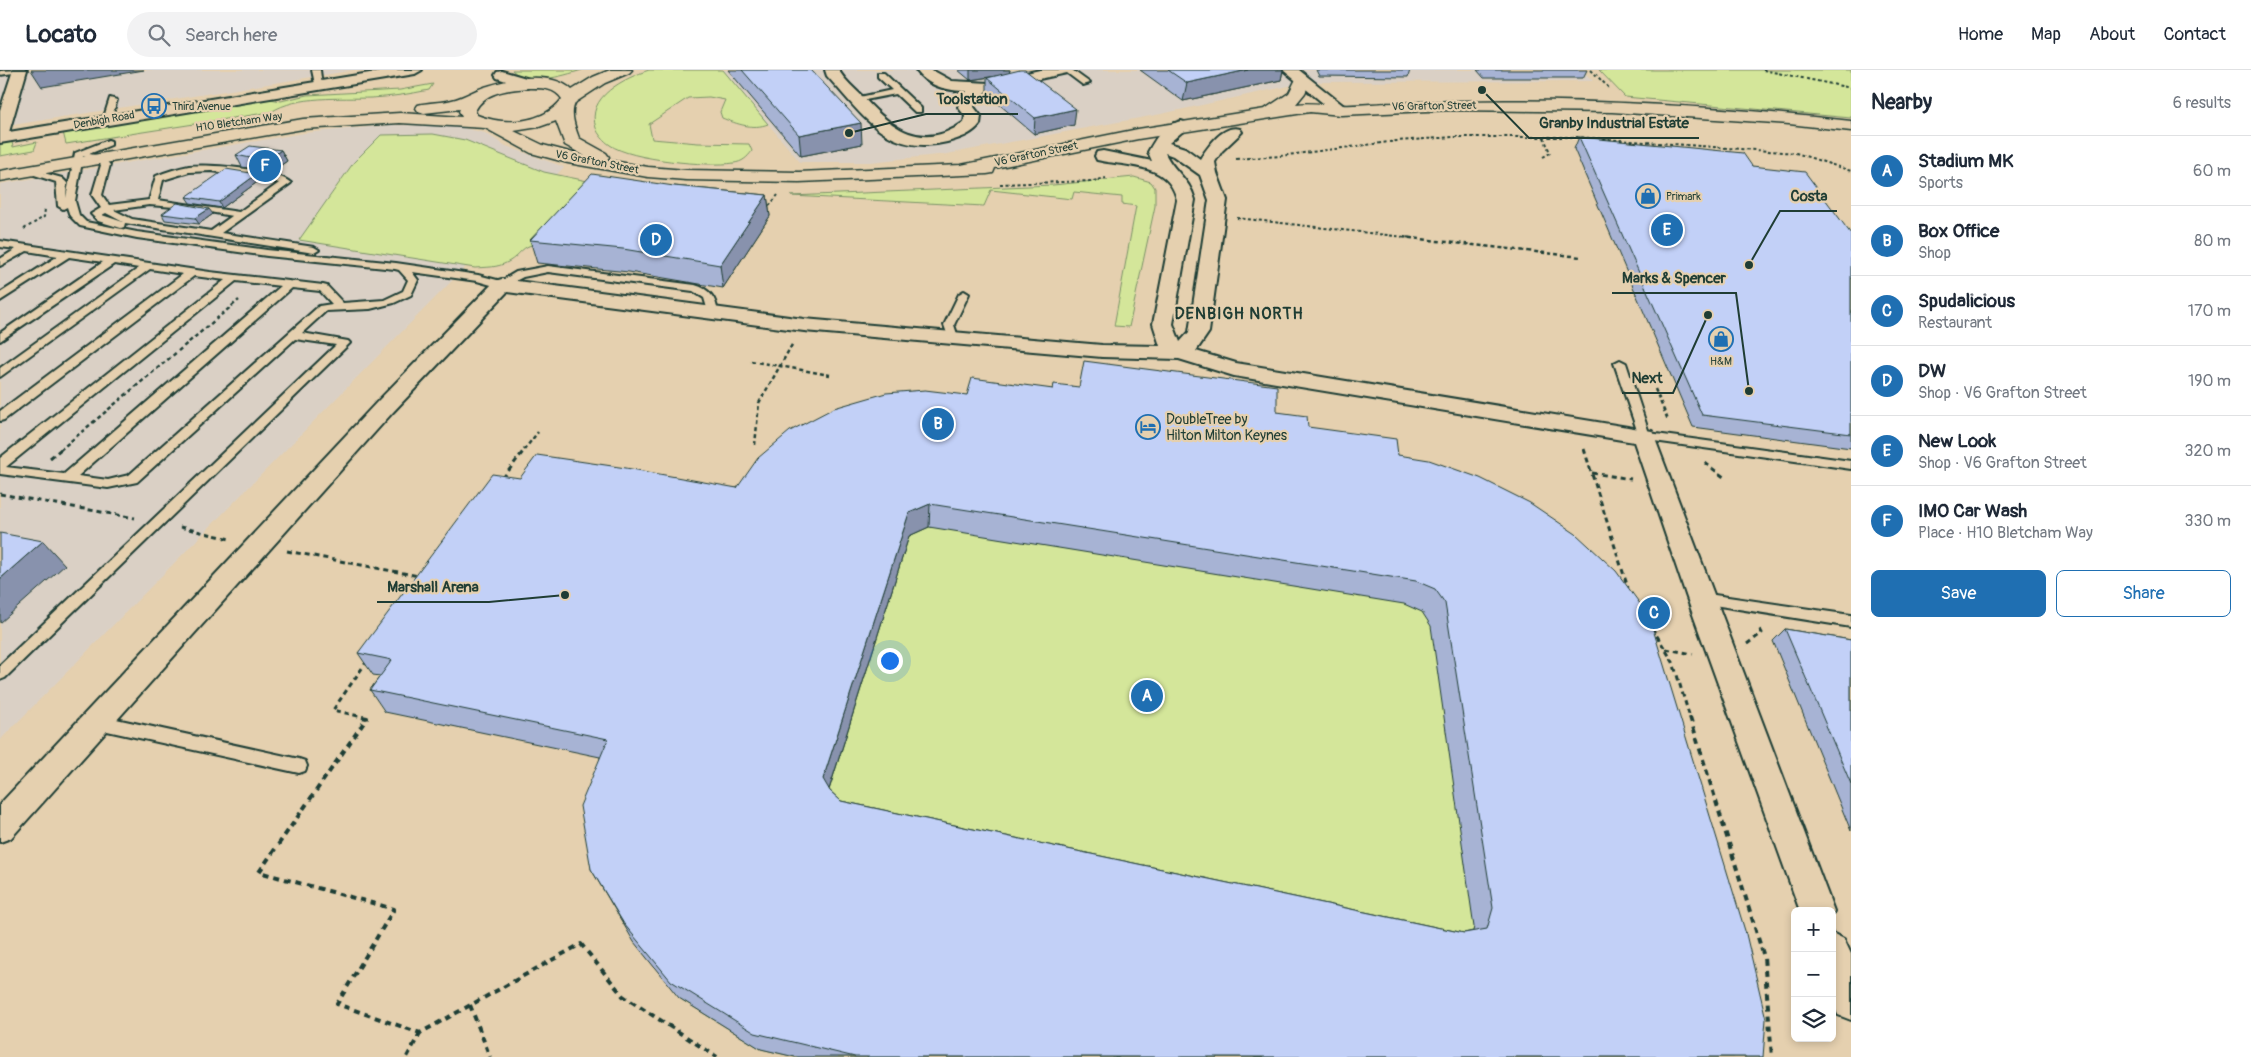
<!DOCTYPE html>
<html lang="en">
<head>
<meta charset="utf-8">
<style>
	body { margin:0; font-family:Pangolin,sans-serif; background:#f2f2f3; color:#1f2937 }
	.controls { position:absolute; right:15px; bottom:15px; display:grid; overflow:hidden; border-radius:8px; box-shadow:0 2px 8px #0003 }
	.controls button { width:45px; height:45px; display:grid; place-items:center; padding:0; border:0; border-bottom:1px solid #e0e1e3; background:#fff; color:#1f2937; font:25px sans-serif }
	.you { position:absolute; left:889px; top:590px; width:18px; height:18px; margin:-12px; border:4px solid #fff; border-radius:50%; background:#1a73e8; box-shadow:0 0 0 8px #1a73e833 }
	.badge { display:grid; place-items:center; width:32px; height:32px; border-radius:50%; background:#1f6fb2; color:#fff; font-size:16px; font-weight:700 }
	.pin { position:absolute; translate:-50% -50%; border:2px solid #fff; box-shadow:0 1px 5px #0006 }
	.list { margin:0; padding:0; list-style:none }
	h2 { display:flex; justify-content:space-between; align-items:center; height:65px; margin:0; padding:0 20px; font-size:21px }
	h2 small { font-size:16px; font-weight:400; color:#747a83 }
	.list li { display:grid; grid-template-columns:32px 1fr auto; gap:15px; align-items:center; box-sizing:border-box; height:70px; padding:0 20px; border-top:1px solid #e0e1e3 }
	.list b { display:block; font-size:19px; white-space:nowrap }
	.list p { margin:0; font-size:16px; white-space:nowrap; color:#747a83 }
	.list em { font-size:16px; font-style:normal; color:#747a83 }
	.actions { display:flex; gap:10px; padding:15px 20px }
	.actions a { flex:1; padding:11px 0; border:1px solid #1f6fb2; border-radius:8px; text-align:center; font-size:18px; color:#1f6fb2 }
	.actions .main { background:#1f6fb2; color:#fff }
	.icon { flex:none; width:28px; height:28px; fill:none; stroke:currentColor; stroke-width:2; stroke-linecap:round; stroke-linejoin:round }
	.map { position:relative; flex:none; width:1851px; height:987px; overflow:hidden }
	header { display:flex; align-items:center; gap:30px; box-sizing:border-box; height:70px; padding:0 25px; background:#fff; border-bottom:1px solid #e0e1e3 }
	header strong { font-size:24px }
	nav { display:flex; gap:28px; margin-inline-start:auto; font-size:18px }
	.search { width:350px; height:45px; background:#f2f2f3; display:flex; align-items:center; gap:12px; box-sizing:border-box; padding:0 18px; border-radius:28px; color:#747a83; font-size:19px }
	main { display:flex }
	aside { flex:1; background:#fff }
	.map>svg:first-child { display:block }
</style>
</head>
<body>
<header>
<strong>Locato</strong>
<div class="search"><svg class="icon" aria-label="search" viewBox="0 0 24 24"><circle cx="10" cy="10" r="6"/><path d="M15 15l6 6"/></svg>Search here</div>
<nav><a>Home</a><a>Map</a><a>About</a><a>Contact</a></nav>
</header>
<main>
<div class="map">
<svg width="1851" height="987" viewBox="0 0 1851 987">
	<rect width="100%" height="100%" fill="#e5d0af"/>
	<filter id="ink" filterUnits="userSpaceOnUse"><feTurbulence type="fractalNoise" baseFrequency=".02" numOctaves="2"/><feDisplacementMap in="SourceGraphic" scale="10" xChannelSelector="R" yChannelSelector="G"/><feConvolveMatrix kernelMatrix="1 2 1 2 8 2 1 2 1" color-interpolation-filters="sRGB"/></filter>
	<g filter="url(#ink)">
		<!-- built -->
		<g fill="#dad0c5">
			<path d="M0,0h355l-355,57z"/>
			<path d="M723,0h859l11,11 -286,1 -146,32 -214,40 -77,8h-70z"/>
			<path d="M391,55l64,1 30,7 21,13 58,21 -564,573v-556l304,-51z"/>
		</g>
		<!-- green -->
		<g fill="#d4e69a" stroke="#7a9267">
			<path d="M512,0h70c-20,6 -53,17 -70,0z"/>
			<path d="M649,0h74l45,54c-15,6 -31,0 -46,-6l-2,-6 5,-12 -16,-3 -21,1 -39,26 3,15 46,4 51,1 3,7c-5,7 -10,11 -18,12 -25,4 -103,-3 -124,-18 -6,-4 -12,-11 -14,-17 -11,-31 29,-50 53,-58z"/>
			<path d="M1599,0h252v48l-226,-21z"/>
			<path d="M433,14l-4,6c-19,4 -38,7 -58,8 -30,1 -74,-3 -100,14l-205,32 -3,-12 202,-34 16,3 26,-6 93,-5z"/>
			<path d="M433,64l32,6 79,32 53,11 -59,61c-17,1 -17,11 -30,18 -11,6 -21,5 -33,6l-176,-28 55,-78 27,-27z"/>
			<path d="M12,72l1,5 24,-5 -3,8 -34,6v-12z"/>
			<path d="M1134,107l17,5 4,6v18l-26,121 -15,-1 22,-120 -14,-2v-7l-48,-5 -2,7 -81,-9 -7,16 -193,-10 262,-11z"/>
			<path d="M1387,408l347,579h-939l-34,-8 -82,-51 59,-482z"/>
		</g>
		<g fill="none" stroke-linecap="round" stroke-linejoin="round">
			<defs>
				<g id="lane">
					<path d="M21,0l-1,2 -20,3v-4z"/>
					<path d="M312,0h8l2,16 -7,-2z"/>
					<path d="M1063,0h9l18,13 -7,2z"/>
					<path d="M878,3h6l37,35v4h-6l-19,-18 -41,8v-4l37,-8 -14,-13z"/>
					<path d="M110,28l7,2 -6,20 -4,2 -4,-2z"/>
					<path d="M108,70l3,1v4l-22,9 13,2 8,9 -8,30 7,10 40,-5 7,-24c10,-4 22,-8 33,-10 21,-2 87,3 102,17l-70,50 93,14 5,3 -5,3 -189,-30 -1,4 -3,1 -23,-7 -7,-7 10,-6 -9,-13 9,-30 -5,-5 -13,-4 -8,45 4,14 7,7 51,10 130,18 129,13 82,12 23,6 15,-9 32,-6 147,19c15,4 21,13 23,28l-1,2h-8l-5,-17 -11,-7 -145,-19 -25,5 -21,11 -25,-7 -65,-9 6,8 -7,15 -17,8 -24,6 -44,2 -24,22 46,8 2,2 -2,2 -343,333 -5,2v-15l336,-320 -41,-6 -158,143 -29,6 -108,-14v-16l225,-178 -31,-4 -190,144 -4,1v-10l183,-137 -33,-5 -150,108v-9l139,-100 -25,-4 -114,77v-8l103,-71 -34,-5 -69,44v-8l58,-37 -31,-5 -27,15v-7l16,-10 -16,-2v-6l210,31 113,13 4,1 16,17 41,-3 19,-9 5,-11 -9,-10 -4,-1 -128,-13 -130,-18 -57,-12 -10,-10 -3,-9 -4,2 -5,-3 -2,-24 -34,-11 4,-3 36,10 5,5 -1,15 9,-45zM211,101l42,5 26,7 -40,29 -81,-12 5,-20 26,-8zM149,135l38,3 45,8 -21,15 -79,-12 -18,-9zM106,143l17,9 -21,-7zM236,211l45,5 -217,188 -58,-7zM292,218l28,3 12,13 -13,2 -190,169 -21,5 -30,-4z"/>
					<path d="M964,221l5,3 -15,31 4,12 -1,2h-8l-5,-14 15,-31z"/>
					<path d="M1620,290l6,3 23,70 202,28v8l-211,-30 -26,-76z"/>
					<path d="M1701,523l150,22v12l-150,-24 -5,-1 -2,-4 2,-4z"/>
					<path d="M98,645l201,44 6,2 2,5 -2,5 -6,2 -201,-44 -6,-2 -2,-5 2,-5z"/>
				</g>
				<g id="street">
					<path d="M13,0h14l-18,62 379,-62h34l-7,4 -415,69v-33z"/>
					<path d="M825,0h14c4,9 16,19 23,26 29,32 60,57 102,26l1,-6 -7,-9 2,-7 7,-9c-19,0 -40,-5 -51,-21h16l20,11 37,2 3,3 -16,14 -2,7 7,9 -1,8c-7,10 -21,15 -33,18 -60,15 -85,-28 -120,-66z"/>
					<path d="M1040,0h29l-2,3 -68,15 -5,-2 -3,-3 3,-3z"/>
					<path d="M1283,0h16l50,40 -2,3h-12z"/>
					<path d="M502,1l31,9 3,3 -3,3 -5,2 -31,-10 -2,-3 2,-3z"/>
					<path d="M1181,51l6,2 2,3 -20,17 16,5 15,11c8,-12 23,-35 40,-30l2,3 -20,19 -7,11 2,11 10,27 -18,132 -13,19 40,12 416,68 182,480 -2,5v-5h-32l-113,-313 -53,-156 -400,-66 -55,-17 -77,-2 -298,-26 -297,-39 -114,120 -382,426 -11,4v-38l377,-402 118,-121 7,-2 302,40 298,26 58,1 -7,-22 24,-124c-8,-38 -50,-33 -80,-40l-2,-4 2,-4 6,-1 49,10 -4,-9c8,-14 14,-26 33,-31zM1165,83l8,3 27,19 9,25 -20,132 -9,10 -7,-18 22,-124c-5,-21 -22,-29 -30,-47z"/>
					<path d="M1832,863l12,6 7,15v66l-13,-5 -6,-14z"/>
				</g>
				<path id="secondary" d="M610,0h22l-3,3 -24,10 -29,19c-7,10 -1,25 3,36l27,15 3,4 -2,3 41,7 38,3 113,2 162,-7 177,-36 127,-20 24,-16 7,-14h12l2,3 -5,11 -9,11c15,-2 29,1 45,1 17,1 35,-2 53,-2 152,-7 306,1 457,18v10l-62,-7 -177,-12 -161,-2 -110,5 -31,-3 -172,27 -143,29 -2,5 -6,1 -188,8 -113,-2 -38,-3 -80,-14 -37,-10 -46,-25 -85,-5 -97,6 -303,52v-10l303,-52 97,-6 62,4 -3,-6 1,-2 -36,4 -6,-2 -2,-3 2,-3c11,-3 23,-2 34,-5 13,-3 24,-11 36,-14 24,-8 64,-15 84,4l21,-13zM528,18c13,0 26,-1 34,11 -19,25 -57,27 -85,16l-2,-4c10,-20 33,-21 53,-23zM556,51l9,24 20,11 -42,-11 -29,-14 25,-4z"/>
			</defs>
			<!-- lane casing -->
			<use href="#lane" stroke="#1f3d34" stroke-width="4"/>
			<!-- street casing -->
			<use href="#street" stroke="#1f3d34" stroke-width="4"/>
			<!-- secondary casing -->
			<use href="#secondary" stroke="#1f3d34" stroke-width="3"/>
			<!-- path-far3 -->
			<g stroke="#1f3d34" stroke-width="2" stroke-dasharray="3 2.5" stroke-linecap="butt">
				<path d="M1591,0l19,19"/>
				<path d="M1763,0l88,18"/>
				<path d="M1543,87l7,-4 -6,-16"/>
				<path d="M1236,89l44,-3 117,-15 57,-4h123l219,16 55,18"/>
				<path d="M1000,114l93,-3 13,-3"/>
				<path d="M766,140l12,-15"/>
				<path d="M1237,148l176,20"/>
				<path d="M24,159l20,-12 1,-8"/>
			</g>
			<!-- path-far2 -->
			<g stroke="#1f3d34" stroke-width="2.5" stroke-dasharray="4 3" stroke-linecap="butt">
				<path d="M1402,167l179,20"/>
				<path d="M751,291l79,14"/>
				<path d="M1655,319l13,31"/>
				<path d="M755,375l4,-42 34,-60"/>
				<path d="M60,380l179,-150"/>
				<path d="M524,380l14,-18"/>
			</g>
			<!-- path-far1 -->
			<g stroke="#1f3d34" stroke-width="3" stroke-dasharray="5 4" stroke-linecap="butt">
				<path d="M1584,379l44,139"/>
				<path d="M50,388l11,-9"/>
				<path d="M1705,393l20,15"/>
				<path d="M1592,403l39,6"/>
				<path d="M503,408l22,-29"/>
				<path d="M0,424l135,24"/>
				<path d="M180,457l50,12"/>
				<path d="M287,481l132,25"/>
				<path d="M1652,558l21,34 17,56"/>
				<path d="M1747,574l15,-11 -4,-7"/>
				<path d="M1666,579l27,5"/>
				<path d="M367,648l-34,-8 34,-49"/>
			</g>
			<!-- path -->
			<g stroke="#1f3d34" stroke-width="4" stroke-dasharray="6 5" stroke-linecap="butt">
				<path d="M362,647l5,1 -108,154 135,37 -57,95 83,29 161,-89 42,52 94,61"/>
				<path d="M1690,647l74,240 8,100"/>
				<path d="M470,935l20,52"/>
				<path d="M407,987l13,-24"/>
			</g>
			<!-- lane -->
			<use href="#lane" fill="#e5d0af" fill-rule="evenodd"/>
			<!-- street -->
			<use href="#street" fill="#e5d0af" fill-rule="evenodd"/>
			<!-- secondary -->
			<use href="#secondary" fill="#e5d0af" fill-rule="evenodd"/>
		</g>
		<!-- wall -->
		<g fill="#a7b3d4" stroke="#1f3d34" fill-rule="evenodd">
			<path d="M728,0h83l51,74 -61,12z"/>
			<path d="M958,0h52l-1,3 65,52 -40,9 -47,-40v-16l10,-2 -27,4z"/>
			<path d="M1140,0h143l-2,10 -98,21z"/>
			<path d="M1316,0h94l-2,7 -89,-1z"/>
			<path d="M1477,0h110l-4,8h-99z"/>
			<path d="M1579,67l173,29 99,68v214l-158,-21 -119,-278z"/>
			<path d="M281,80l6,11 -16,11 -29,-5 -6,-12z"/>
			<path d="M257,104l3,6 -38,28 -32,-5 -4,-6z"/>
			<path d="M674,116l93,9 3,21 -47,72 -94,-16 -92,-9 -7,-23z"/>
			<path d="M162,144h51l-14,10 -34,-4z"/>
			<path d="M1053,319l224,23 31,15 90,28 365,602h-968l-34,-8 -82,-51 -45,-56 -43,-73 9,-112 -215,-45 -15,-22 10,-14 -7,-1 -15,-22 162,-175 217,10 230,-93zM929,457l475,77 18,8 9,14 43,301 -1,4 -9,2 -623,-132 -12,-11 80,-254z"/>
			<path d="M1785,559l66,11v191l-78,-190z"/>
		</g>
		<!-- shaded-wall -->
		<g fill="#8892ad" stroke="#1f3d34">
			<path d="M31,0h113l-102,17z"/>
			<path d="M970,0h40l-1,4 -39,6z"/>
			<path d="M1248,0h35l-2,10 -98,21 4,-18z"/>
			<path d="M1076,39l-2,16 -40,9 1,-16z"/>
			<path d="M861,53l1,21 -61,12 -2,-21z"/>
			<path d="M281,80l6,11 -16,11 -6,-11z"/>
			<path d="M257,104l3,6 -38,28 -3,-6z"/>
			<path d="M767,125l3,21 -47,72 -3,-23z"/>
			<path d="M209,139l4,5 -14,10 -4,-6z"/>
			<path d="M930,434l-1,23 -20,9 -83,263 -3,-20 86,-266z"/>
			<path d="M43,471l22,24 -65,58v-44z"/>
		</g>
		<!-- building -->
		<g fill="#c2d0f7" stroke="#1f3d34" fill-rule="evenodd">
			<path d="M742,0h69l50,53 -62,12z"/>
			<path d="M1020,0h5l51,39 -41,9 -48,-40z"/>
			<path d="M1168,0h80l-61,13z"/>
			<path d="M1579,67l164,16 9,13 53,6 46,62v200l-149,-19z"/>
			<path d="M250,76l31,4 -16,11 -29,-6z"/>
			<path d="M226,99l31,5 -38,28 -33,-5z"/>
			<path d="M592,104l82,12 93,9 -47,70 -97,-16 -93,-9z"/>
			<path d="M177,133l32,6 -14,9 -33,-4z"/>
			<path d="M1084,291l193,25v26l30,4 1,11 88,12 2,16 31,5 51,18 50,25 46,31 40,37 33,45 97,318 20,85 -3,38h-908l-100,-24 -84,-52 -47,-57 -33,-55 -11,-63 28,-67 -238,-49 22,-30 -34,-7 134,-179 28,4 17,-23 89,13 111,20 21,-30 32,-27 44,-23 52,-15 39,-3 42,5 5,-17 81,11 1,-5 25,3zM930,434l486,77 19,8 10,14 48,305 -6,21 -23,4 -623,-132 -11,-10 -7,-12 86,-266z"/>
			<path d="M0,463l43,8 -43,38z"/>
			<path d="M1785,559l66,11v144z"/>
		</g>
	</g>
	<!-- icons -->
	<defs>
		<symbol id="bus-ring" viewBox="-11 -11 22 22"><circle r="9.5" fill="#e5d0af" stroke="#1f6fb2" stroke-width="1.5"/><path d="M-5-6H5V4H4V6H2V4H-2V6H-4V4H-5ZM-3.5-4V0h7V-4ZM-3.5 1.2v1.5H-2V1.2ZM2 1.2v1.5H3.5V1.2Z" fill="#1f6fb2"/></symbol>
		<symbol id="shop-ring" viewBox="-11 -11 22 22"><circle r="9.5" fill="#e5d0af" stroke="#1f6fb2" stroke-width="1.5"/><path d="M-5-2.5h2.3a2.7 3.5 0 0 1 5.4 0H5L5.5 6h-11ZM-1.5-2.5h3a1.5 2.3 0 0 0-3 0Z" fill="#1f6fb2"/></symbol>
		<symbol id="hotel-ring" viewBox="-11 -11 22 22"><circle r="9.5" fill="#e5d0af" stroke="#1f6fb2" stroke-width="1.5"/><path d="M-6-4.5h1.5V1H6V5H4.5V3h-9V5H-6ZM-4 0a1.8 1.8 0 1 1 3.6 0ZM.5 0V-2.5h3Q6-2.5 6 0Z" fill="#1f6fb2"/></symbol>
	</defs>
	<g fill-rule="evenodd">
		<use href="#bus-ring" x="140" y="22" width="28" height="28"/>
		<use href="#shop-ring" x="1634" y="112" width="28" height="28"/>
		<use href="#shop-ring" x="1707" y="255" width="28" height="28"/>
		<use href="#hotel-ring" x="1134" y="343" width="28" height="28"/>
	</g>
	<g text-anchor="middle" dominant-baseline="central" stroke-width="4.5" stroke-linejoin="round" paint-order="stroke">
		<!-- far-poi labels -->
		<g font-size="11" fill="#1f3d34" stroke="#e5d0af" text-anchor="start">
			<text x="172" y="36">Third Avenue</text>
			<text x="1666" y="126">Primark</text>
			<text x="1721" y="291" text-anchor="middle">H&amp;M</text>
		</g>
		<!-- far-street labels -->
		<g font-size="11" fill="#1f3d34" stroke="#e5d0af">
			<text transform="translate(1434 36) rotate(-1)">V6 Grafton Street</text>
			<text transform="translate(104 50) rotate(-10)">Denbigh Road</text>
			<text transform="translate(239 52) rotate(-8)">H10 Bletcham Way</text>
			<text transform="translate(1036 84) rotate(-12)">V6 Grafton Street</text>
			<text transform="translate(597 92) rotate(11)">V6 Grafton Street</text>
		</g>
		<!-- poi labels -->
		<g font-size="14" fill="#1f3d34" stroke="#e5d0af" text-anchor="start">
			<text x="1166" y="349">DoubleTree by<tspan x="1166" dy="16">Hilton Milton Keynes</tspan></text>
		</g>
		<!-- far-district labels -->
		<g font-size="16" font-weight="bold" letter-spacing="1" fill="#1f3d34" stroke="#e5d0af">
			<text x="1239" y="244">DENBIGH NORTH</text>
		</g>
	</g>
	<!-- callouts -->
	<path fill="none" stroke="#1f3d34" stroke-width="2" d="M849 63L926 44H1018M1482 20L1529 68H1699M1749 195L1780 141H1837M1749 321L1736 223H1612M1708 245L1673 323H1622M565 525L489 532H377"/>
	<g fill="#1f3d34" stroke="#e5d0af" stroke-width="2">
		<circle cx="849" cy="63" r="5"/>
		<circle cx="1482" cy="20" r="5"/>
		<circle cx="1749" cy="195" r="5"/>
		<circle cx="1749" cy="321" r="5"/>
		<circle cx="1708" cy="245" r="5"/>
		<circle cx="565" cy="525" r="5"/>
	</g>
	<g font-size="15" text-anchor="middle" font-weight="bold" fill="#1f3d34" stroke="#e5d0af" stroke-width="4.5" stroke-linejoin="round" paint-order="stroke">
		<text x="972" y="34">Toolstation</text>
		<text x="1614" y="58">Granby Industrial Estate</text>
		<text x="1809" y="131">Costa</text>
		<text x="1674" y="213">Marks &amp; Spencer</text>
		<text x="1647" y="313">Next</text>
		<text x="433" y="522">Marshall Arena</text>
	</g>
</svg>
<div class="controls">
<button>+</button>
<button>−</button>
<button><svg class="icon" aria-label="layers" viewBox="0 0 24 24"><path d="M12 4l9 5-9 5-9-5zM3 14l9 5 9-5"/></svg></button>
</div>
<div class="you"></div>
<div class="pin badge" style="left:1147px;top:626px">A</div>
<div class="pin badge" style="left:938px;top:354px">B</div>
<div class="pin badge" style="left:1654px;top:543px">C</div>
<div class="pin badge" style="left:656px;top:170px">D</div>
<div class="pin badge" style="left:1667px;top:160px">E</div>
<div class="pin badge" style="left:265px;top:96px">F</div>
</div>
<aside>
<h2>Nearby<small>6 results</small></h2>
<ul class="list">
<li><span class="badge">A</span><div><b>Stadium MK</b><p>Sports</p></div><em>60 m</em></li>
<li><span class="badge">B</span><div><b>Box Office</b><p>Shop</p></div><em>80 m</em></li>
<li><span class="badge">C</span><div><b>Spudalicious</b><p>Restaurant</p></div><em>170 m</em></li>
<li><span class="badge">D</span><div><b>DW</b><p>Shop · V6 Grafton Street</p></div><em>190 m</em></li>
<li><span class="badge">E</span><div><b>New Look</b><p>Shop · V6 Grafton Street</p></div><em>320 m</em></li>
<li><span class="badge">F</span><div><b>IMO Car Wash</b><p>Place · H10 Bletcham Way</p></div><em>330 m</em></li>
</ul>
<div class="actions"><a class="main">Save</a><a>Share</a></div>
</aside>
</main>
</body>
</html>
